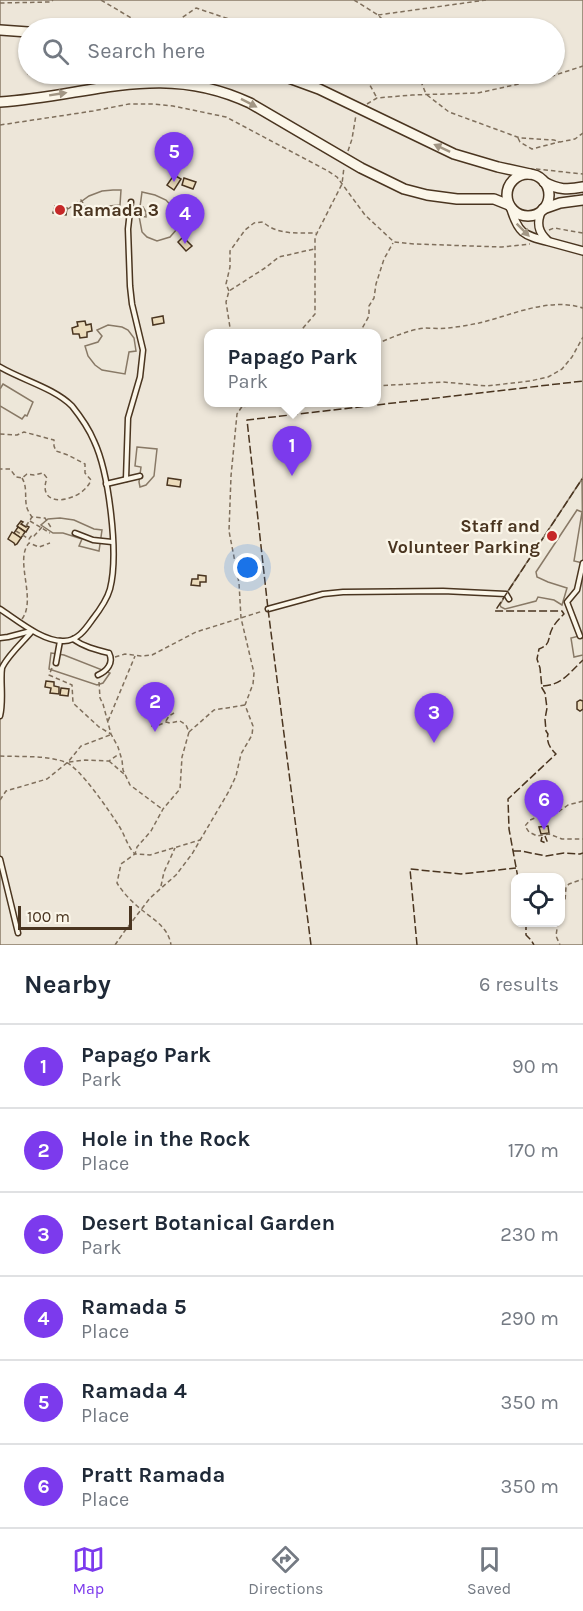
<!DOCTYPE html>
<html lang="en">
<head>
<meta charset="utf-8">
<style>
	body { margin:0; font-family:Karla,sans-serif; background:#f2f2f3; color:#1f2937 }
	.controls { position:absolute; right:18px; bottom:18px; display:grid; overflow:hidden; border-radius:12px; box-shadow:0 2px 4px #0004 }
	.controls button { width:54px; height:54px; display:grid; place-items:center; padding:0; border:0; border-bottom:2px solid #e0e1e3; background:#fff; color:#1f2937; font:30px sans-serif }
	.scale { position:absolute; left:18px; bottom:15px; width:114px; box-sizing:border-box; padding-left:6px; border:3px solid #4a3520; border-top:0; font-size:16px; line-height:21px; white-space:nowrap; color:#4a3520; -webkit-text-stroke:4px #fbf6e9; paint-order:stroke }
	.you { position:absolute; left:248px; top:568px; width:21px; height:21px; margin:-15px; border:4px solid #fff; border-radius:50%; background:#1a73e8; box-shadow:0 0 0 9px #1a73e833 }
	.badge { display:grid; place-items:center; width:39px; height:39px; border-radius:50%; background:#7c3aed; color:#fff; font-size:20px; font-weight:700 }
	.pin { position:absolute; translate:-50% -50px; filter:drop-shadow(0 2px 3px #0008) }
	.pin::after { content:''; position:absolute; top:32px; width:21px; height:18px; background:inherit; clip-path:polygon(0 0,100% 0,50% 100%) }
	.popup { position:absolute; left:204px; top:329px; width:177px; height:78px; box-sizing:border-box; display:grid; place-content:center; border-radius:12px; background:#fff; filter:drop-shadow(0 2px 4px #0005); font-size:20px; white-space:nowrap; color:#747a83 }
	.popup b { font-size:22px; color:#1f2937 }
	.popup::after { content:''; position:absolute; left:50%; top:100%; margin-left:-12px; border:12px solid transparent; border-top-color:#fff }
	.list { margin:0; padding:0; list-style:none }
	h2 { display:flex; justify-content:space-between; align-items:center; height:78px; margin:0; padding:0 24px; font-size:26px }
	h2 small { font-size:20px; font-weight:400; color:#747a83 }
	.list li { display:grid; grid-template-columns:39px 1fr auto; gap:18px; align-items:center; box-sizing:border-box; height:84px; padding:0 24px; border-top:2px solid #e0e1e3 }
	.list b { display:block; font-size:22px; white-space:nowrap }
	.list p { margin:0; font-size:20px; white-space:nowrap; color:#747a83 }
	.list em { font-size:20px; font-style:normal; color:#747a83 }
	.icon { flex:none; width:33px; height:33px; fill:none; stroke:currentColor; stroke-width:2; stroke-linecap:round; stroke-linejoin:round }
	.map { position:relative; flex:none; width:583px; height:945px; overflow:hidden }
	.search { position:absolute; background:#fff; box-shadow:0 2px 4px #0004; left:18px; right:18px; top:18px; height:66px; display:flex; align-items:center; gap:15px; box-sizing:border-box; padding:0 21px; border-radius:33px; color:#747a83; font-size:22px }
	.sheet { height:582px; background:#fff }
	nav { display:flex; justify-content:space-around; align-items:center; box-sizing:border-box; height:84px; border-top:2px solid #e0e1e3; background:#fff; font-size:16px; color:#747a83 }
	nav a { display:grid; justify-items:center; gap:3px }
	nav .on { color:#7c3aed }
	.map>svg:first-child { display:block }
</style>
</head>
<body>
<div class="map">
<svg width="583" height="945" viewBox="0 0 583 945">
	<rect width="100%" height="100%" fill="#fbf6e9"/>
	<!-- green -->
	<path fill="#ede6d9" stroke="#887966" stroke-width="1.5" fill-rule="evenodd" d="M0,0h583v945h-583zM28,28h526v46h-526zM208,334h168v68h-168zM516,878h44v44h-44z"/>
	<!-- parking -->
	<g fill="#ede7d9" stroke="#887966" stroke-width="1.5">
		<path d="M113,190h8l-1,15 -23,2 -12,10 -10,-11 14,-10 13,-5z"/>
		<path d="M142,192l13,3 11,5 10,11 2,12 -1,6 -7,8 -13,4 -10,-4 -5,-5 -3,-16 7,1v-5l-3,-5h-3z"/>
		<path d="M108,325l14,2 6,3 6,8 2,13 -7,1 -4,22 -23,-4 -7,-5 -7,-9 -3,-10 13,-4 4,-6 -5,-6z"/>
		<path d="M3,384l30,18 -6,14 -2,-1 -3,4 -22,-13v-17z"/>
		<path d="M137,447l20,2 -3,27 -8,9 -6,2 -1,-5 2,-15 -6,-1z"/>
		<path d="M582,479l1,84 -9,-2 8,-49 -5,-2 -41,62 1,5 11,5 19,6 -5,17 -8,-5 -16,-3 -2,4 -31,8 -4,-2 -1,-2 6,-11z"/>
		<path d="M60,518l14,2 20,9 8,1 -3,21 -20,-5 3,-7 -19,-6h-10l-12,-8 7,-6z"/>
		<path d="M583,635v20l-9,2 -3,-19z"/>
		<path d="M51,653l13,2 46,18 -7,10 -6,2 -48,-16z"/>
	</g>
	<!-- building -->
	<g fill="#ecdcbc" stroke="#4a3520" stroke-width="1.5">
		<path d="M174,175l7,4 -7,11 -7,-5z"/>
		<path d="M184,178l12,4 -3,7 -11,-4z"/>
		<path d="M55,206l12,2 -1,7 -13,-2z"/>
		<path d="M183,237l9,9 -6,5 -8,-9z"/>
		<path d="M163,316l1,7 -11,2 -1,-7z"/>
		<path d="M85,321l1,4 5,-1 1,7 -5,1v5l-7,1 -1,-4h-6l-1,-6 6,-2 -1,-4z"/>
		<path d="M168,478l13,2 -1,7 -13,-2z"/>
		<path d="M21,521l2,1 -2,2 5,3 1,-1 2,1 -3,5 -9,-6z"/>
		<path d="M18,527l7,5 -4,6 -7,-5z"/>
		<path d="M12,532l9,6 -4,6 -2,1 -1,-2 -6,-4z"/>
		<path d="M198,575l8,1v6h-6v4l-9,-1 1,-6h6z"/>
		<path d="M46,681l8,1v4l5,1v7l-9,-1 1,-5 -6,-1z"/>
		<path d="M61,688l8,1 -1,7 -8,-1z"/>
		<path d="M580,700l3,1v8l-3,2 -3,-2v-7z"/>
		<path d="M548,826l1,7 -8,1 -2,-7z"/>
	</g>
	<g fill="none" stroke-linecap="round" stroke-linejoin="round">
		<defs>
			<g id="service">
				<path d="M0,367c22,13 54,21 72,39 8,10 17,23 22,35 15,32 25,113 16,148 -3,11 -11,22 -18,31 -7,10 -15,21 -28,21 -21,1 -47,-21 -64,-32"/>
				<path d="M126,479l2,-61 12,-41 3,-27 -11,-46 -2,-18 -2,-57 3,-27"/>
				<path d="M106,484l34,-8"/>
				<path d="M75,533l18,7 19,2"/>
				<path d="M268,609l55,-15 20,-2 100,-1 63,3 3,5"/>
				<path d="M580,636l-13,-34 10,-12 6,-27"/>
				<path d="M0,638l8,-1 23,-6"/>
				<path d="M73,639c11,8 24,11 36,14 5,10 -2,18 -11,22"/>
				<path d="M56,663l4,-22"/>
				<path d="M0,716c4,-16 0,-35 2,-48 5,-12 22,-27 30,-37"/>
				<path d="M0,859l18,74"/>
			</g>
			<g id="minor">
				<path d="M510,206c8,28 13,29 40,36 11,3 22,6 33,9"/>
				<path d="M542,210c-6,13 -4,22 6,31"/>
			</g>
			<g id="secondary">
				<path d="M0,30l28,2"/>
				<path d="M278,74l41,15 135,65 44,13 32,7"/>
				<path d="M0,102c91,-6 161,-41 250,1l111,65 43,21 23,6 30,4h37l15,6"/>
				<circle cx="528" cy="195" r="21"/>
				<path d="M544,182c14,8 24,8 39,5"/>
				<path d="M543,209l17,-6 23,-3"/>
			</g>
		</defs>
		<!-- service casing -->
		<use href="#service" stroke="#4a3520" stroke-width="7"/>
		<!-- minor casing -->
		<use href="#minor" stroke="#4a3520" stroke-width="10"/>
		<!-- secondary casing -->
		<use href="#secondary" stroke="#4a3520" stroke-width="12"/>
		<!-- path -->
		<g stroke="#7f6f5c" stroke-width="1.5" stroke-dasharray="4.5 3" stroke-linecap="butt">
			<path d="M101,0l37,22 35,2 23,-16 60,20"/>
			<path d="M354,0l24,15 13,13"/>
			<path d="M0,3l51,-1 2,-2"/>
			<path d="M378,15l108,-15"/>
			<path d="M361,74l5,4 11,20"/>
			<path d="M418,74l8,20"/>
			<path d="M427,95l22,17 71,26 34,2 6,2 15,-3 8,-6"/>
			<path d="M367,104l10,-6 35,-3 66,-2 68,-15 37,-12"/>
			<path d="M0,125l93,-14 36,-7h24l20,2 53,11 102,54 9,6 28,38 29,27 20,2 88,3 28,-3"/>
			<path d="M518,138l2,4 12,7 27,-7"/>
			<path d="M348,151l4,-12 4,-24"/>
			<path d="M536,169l47,5"/>
			<path d="M68,209l13,-9 6,9"/>
			<path d="M549,230l5,-2 29,5"/>
			<path d="M229,291l-3,-7 4,-17v-16l15,-21 9,-7 9,-1c14,13 34,11 53,11"/>
			<path d="M231,334l-5,-32 3,-11 36,-23 14,-11 35,-8"/>
			<path d="M298,334l17,-20v-77l27,-53 2,-17"/>
			<path d="M359,334l10,-18v-10l5,-8 2,-14 8,-25 9,-16"/>
			<path d="M376,344c15,-6 32,-14 48,-16 8,0 16,1 24,0 10,-1 21,-3 31,-5 34,-8 69,-26 104,-15"/>
			<path d="M376,386l67,-4 44,4 43,-5 18,-4 14,-8 10,-12 11,-20"/>
			<path d="M241,402l1,5 28,-5"/>
			<path d="M0,434l17,1 7,-3 30,8v6l2,5 12,4 17,9v9l6,7c-8,22 -56,31 -44,-2l-4,-5 -9,2 -7,-1 -5,4 -6,-1 -6,-8h-10"/>
			<path d="M22,478c6,10 2,20 5,30 0,1 4,8 5,9"/>
			<path d="M30,521l20,12"/>
			<path d="M26,526l6,-9 13,1 7,11"/>
			<path d="M16,531l13,8 3,-4 2,1 8,-9"/>
			<path d="M22,619c15,-20 -8,-59 7,-76l10,4 11,-4"/>
			<path d="M115,657l10,-3 16,2 11,-1 44,-23 67,-21"/>
			<path d="M52,668l-3,7 23,10 1,18 26,24 12,7"/>
			<path d="M99,682l1,16 3,6 8,30 7,13 4,13 1,10 7,15 32,24"/>
			<path d="M108,721l27,-65"/>
			<path d="M166,721l3,-5 5,-3"/>
			<path d="M151,726l8,-1 7,-3 4,1 10,-2 6,4 3,7 -7,25 -2,32 -17,20 -12,22 -14,16 -2,7 15,1 50,-15"/>
			<path d="M189,732l25,-22 31,-5"/>
			<path d="M0,756c21,1 45,-1 65,6 14,4 45,50 54,64 6,9 8,20 16,28l-14,10 -4,19c5,8 12,16 19,22 14,13 32,20 35,40"/>
			<path d="M109,761l15,13"/>
			<path d="M69,762l16,-2 24,1 10,-7"/>
			<path d="M0,800l6,-9 41,-12 21,-17 13,-16 29,-11"/>
			<path d="M583,801l-15,4 -10,7 -11,1 -17,7 -5,6 4,6 8,4 12,-2 13,5h21"/>
			<path d="M161,886l3,-14 11,-24"/>
			<path d="M560,904l5,-3 1,-14 3,-3 14,-5"/>
			<path d="M558,922l-2,14 4,9"/>
			<path d="M115,945l9,-13 26,-34 26,-23 16,-21 37,-63 7,-15 5,-22 11,-19 1,-9 -8,-21 8,-21 1,-11 -13,-55 -2,-35 -10,-52 2,-55 6,-62 8,-12"/>
		</g>
		<!-- service -->
		<use href="#service" stroke="#fbf6e9" stroke-width="4"/>
		<!-- minor -->
		<use href="#minor" stroke="#fbf6e9" stroke-width="7"/>
		<!-- secondary -->
		<use href="#secondary" stroke="#fbf6e9" stroke-width="9"/>
		<!-- fence -->
		<g stroke="#4a3520" stroke-width="1.5" stroke-dasharray="8 3" stroke-linecap="butt">
			<path d="M543,686c19,-1 27,-14 40,-26"/>
			<path d="M542,837l-1,4 5,2 1,-2 -2,-5"/>
			<path d="M513,851h8l25,5 18,-3 16,1 3,-1"/>
			<path d="M518,878l-9,-49 -1,-30 48,-45c-6,-6 -10,-12 -8,-20l-2,-3 -1,-12 2,-11 -2,-15 -3,-5 -2,-20 -3,-9 2,-10c13,-5 8,-10 13,-20 2,-5 8,-11 12,-15l-2,-3h-67l87,-132"/>
			<path d="M526,922v13l5,5 3,5"/>
			<path d="M311,945l-43,-336 -21,-189 336,-39"/>
			<path d="M417,945l-7,-76 51,5 55,-6"/>
		</g>
	</g>
	<!-- one-way arrows -->
	<defs><path id="oneway-solid" d="M-6-.8H1V-3.2L6.5 0L1 3.2V.8H-6Z" transform="scale(1.5)"/></defs>
	<g fill="#a29684">
		<use href="#oneway-solid" transform="translate(58 94) rotate(-9)"/>
		<use href="#oneway-solid" transform="translate(249 103) rotate(27)"/>
		<use href="#oneway-solid" transform="translate(442 148) rotate(-155)"/>
		<use href="#oneway-solid" transform="translate(523 230) rotate(45)"/>
	</g>
	<!-- markers -->
	<g fill="#c62828" stroke="#fbf6e9" stroke-width="2">
		<circle cx="60" cy="210" r="6"/>
		<circle cx="552" cy="536" r="6"/>
	</g>
	<g text-anchor="middle" dominant-baseline="central" stroke-width="4.5" stroke-linejoin="round" paint-order="stroke">
		<!-- poi labels -->
		<g font-size="18" font-weight="bold" fill="#4a3520" stroke="#fbf6e9" text-anchor="start">
			<text x="72" y="210">Ramada 3</text>
			<text x="540" y="526" text-anchor="end">Staff and<tspan x="540" dy="21">Volunteer Parking</tspan></text>
		</g>
	</g>
</svg>
<div class="controls">
<button><svg class="icon" aria-label="locate" viewBox="0 0 24 24"><circle cx="12" cy="12" r="6"/><path d="M12 2v4M12 18v4M2 12h4M18 12h4"/></svg></button>
</div>
<div class="scale">100 m</div>
<div class="you"></div>
<div class="pin badge" style="left:292px;top:476px">1</div>
<div class="popup"><b>Papago Park</b>Park</div>
<div class="pin badge" style="left:155px;top:732px">2</div>
<div class="pin badge" style="left:434px;top:743px">3</div>
<div class="pin badge" style="left:185px;top:244px">4</div>
<div class="pin badge" style="left:174px;top:182px">5</div>
<div class="pin badge" style="left:544px;top:830px">6</div>
<div class="search"><svg class="icon" aria-label="search" viewBox="0 0 24 24"><circle cx="10" cy="10" r="6"/><path d="M15 15l6 6"/></svg>Search here</div>
</div>
<section class="sheet">
<h2>Nearby<small>6 results</small></h2>
<ul class="list">
<li><span class="badge">1</span><div><b>Papago Park</b><p>Park</p></div><em>90 m</em></li>
<li><span class="badge">2</span><div><b>Hole in the Rock</b><p>Place</p></div><em>170 m</em></li>
<li><span class="badge">3</span><div><b>Desert Botanical Garden</b><p>Park</p></div><em>230 m</em></li>
<li><span class="badge">4</span><div><b>Ramada 5</b><p>Place</p></div><em>290 m</em></li>
<li><span class="badge">5</span><div><b>Ramada 4</b><p>Place</p></div><em>350 m</em></li>
<li><span class="badge">6</span><div><b>Pratt Ramada</b><p>Place</p></div><em>350 m</em></li>
</ul>
</section>
<nav>
<a class="on"><svg class="icon" aria-label="map" viewBox="0 0 24 24"><path d="M3 6l6-2 6 2 6-2v14l-6 2-6-2-6 2zM9 4v14M15 6v14"/></svg>Map</a>
<a><svg class="icon" aria-label="directions" viewBox="0 0 24 24"><path d="M12 3l9 9-9 9-9-9zM9 14v-3h6M13 9l2 2-2 2"/></svg>Directions</a>
<a><svg class="icon" aria-label="saved" viewBox="0 0 24 24"><path d="M7 4h10v16l-5-4-5 4z"/></svg>Saved</a>
</nav>
</body>
</html>
